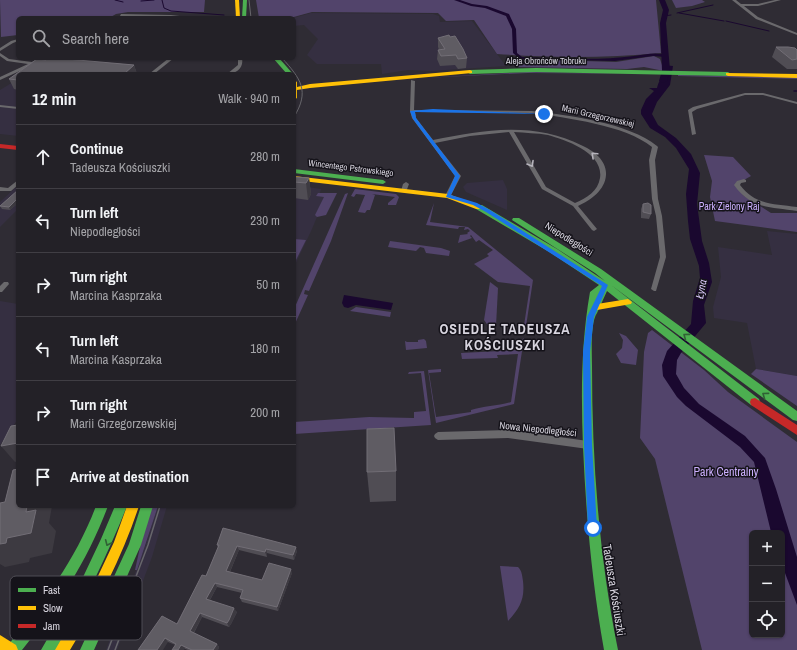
<!DOCTYPE html>
<html lang="en">
<head>
<meta charset="utf-8">
<style>
	body { margin:0; font-family:"Archivo Narrow",sans-serif; background:#2b292f; color:#f1f3f6 }
	.controls { position:absolute; right:12px; bottom:12px; display:grid; overflow:hidden; border-radius:6px; box-shadow:0 1px 3px #0004 }
	.controls button { width:36px; height:36px; display:grid; place-items:center; padding:0; border:0; border-bottom:1px solid #403e44; background:#232127; color:#f1f3f6; font:20px sans-serif }
	.stop { position:absolute; width:12px; height:12px; margin:-9px; border:3px solid #1a73e8; border-radius:50%; background:#fff }
	.stop.end { background:#1a73e8; border-color:#fff; box-shadow:0 1px 4px #0008 }
	.list { margin:0; padding:0; list-style:none }
	h2 { display:flex; justify-content:space-between; align-items:center; height:52px; margin:0; padding:0 16px; font-size:17px }
	h2 small { font-size:13px; font-weight:400; color:#a3a3a7 }
	.list li { display:grid; grid-template-columns:26px 1fr auto; gap:12px; align-items:center; box-sizing:border-box; height:64px; padding:0 16px; border-top:1px solid #403e44 }
	.list b { display:block; font-size:15px; white-space:nowrap }
	.list p { margin:0; font-size:13px; white-space:nowrap; color:#a3a3a7 }
	.list em { font-size:13px; font-style:normal; color:#a3a3a7 }
	.icon { flex:none; width:22px; height:22px; fill:none; stroke:currentColor; stroke-width:2; stroke-linecap:round; stroke-linejoin:round }
	.map { position:relative; flex:none; width:797px; height:650px; overflow:hidden }
	.search { position:absolute; background:#232127; box-shadow:0 1px 3px #0004; left:16px; top:16px; width:280px; height:44px; display:flex; align-items:center; gap:10px; box-sizing:border-box; padding:0 14px; border-radius:6px; color:#a3a3a7; font-size:15px }
	.panel { position:absolute; background:#232127; box-shadow:0 1px 3px #0004; left:16px; top:72px; width:280px; height:436px; border-radius:6px }
	.map>svg:first-child { display:block }
</style>
</head>
<body>
<div class="map">
<svg width="797" height="650" viewBox="0 0 797 650">
	<rect width="100%" height="100%" fill="#2f2c34"/>
	<!-- built -->
	<g fill="#352f41">
		<path d="M311,13l122,1 6,2 1,6 32,-1 34,45 -75,5 -23,-1 -26,4 -1,-10h-64l-10,-9 11,-16 -14,-14 -10,1 -1,-8z"/>
		<path d="M18,79v57l-18,-2v-44z"/>
		<path d="M503,180l4,9v21l-41,-18 -3,-5 4,-4z"/>
		<path d="M18,185v24l-18,18v-25z"/>
		<path d="M294,185l27,4 -1,4h7l-15,36 -18,38z"/>
		<path d="M767,231l30,3v142l-41,-7 -9,-46 -33,-5 -1,-11 8,-30 -3,-30 54,8z"/>
		<path d="M0,301l18,3v115l-18,26z"/>
		<path d="M158,506h9l-15,51 -35,93h-11l39,-103z"/>
	</g>
	<!-- green -->
	<g fill="#52446b" fill-rule="evenodd">
		<path d="M0,0h205l-1,12h-76l-12,2 -7,4h-91v17l-17,2z"/>
		<path d="M256,0h400l5,53c-55,5 -109,5 -164,1l-23,-34 -28,1 -8,-8 -126,-1 -22,6h-31z"/>
		<path d="M672,0h30l3,2 -13,4 -16,2z"/>
		<path d="M654,56l6,3 4,12 -20,-4 -17,2 -109,-2 -1,-3h22l-1,-3 -20,-2 98,3z"/>
		<path d="M527,72l126,2 -125,-1 -106,5z"/>
		<path d="M678,75l119,2v2l-119,-3z"/>
		<path d="M704,155l29,2 18,19 -16,9 9,11 27,17h26v19l-82,-11 -5,-24 2,-16z"/>
		<path d="M355,189l41,5 3,3 -3,8h-8v-2l7,-6 -23,-3 3,1 -5,15h-3l-2,3 -7,-1 7,-17 -9,-1 -2,3 -3,-1z"/>
		<path d="M318,193h19l-11,22 -9,2 -2,-2 9,-18 -8,-1z"/>
		<path d="M348,193l-17,48 -22,50 -4,-1 -1,4 4,1 -14,31v-17l51,-115z"/>
		<path d="M434,203l-4,19 38,5 65,53 -8,53 -5,1 3,-2 7,-46 -32,-4 -24,-18 15,-8 -2,-2 6,-4 -14,-10 -3,2 -5,-7 -1,1 2,2 -14,5 2,-8 8,-1 -1,-1 3,-2 -2,-2 -4,1 1,-3h-6l-1,2 -32,-4z"/>
		<path d="M294,239l12,1 -12,24z"/>
		<path d="M390,241l51,7 9,3 -1,5 -23,-3 -2,-5 -4,-1 -4,4 -28,-4z"/>
		<path d="M490,282l8,6 -2,38 -7,1 -5,-7z"/>
		<path d="M356,307l35,5 -1,5 -40,-6z"/>
		<path d="M652,330l52,40 24,22 69,50v208h-95l-47,-191 -15,-21 4,-86 4,-19zM752,533h30v102h-30z"/>
		<path d="M619,333l7,3 12,14 -2,15 -15,-2 -5,-9 6,-6 1,-8z"/>
		<path d="M524,338l-10,66 -78,19 -8,-53 13,-1v3l-12,1 7,44 35,-5v-2c12,-4 27,-4 40,-8l7,-48 -21,1 1,3 -36,1 -1,-6 59,-3 1,-9z"/>
		<path d="M424,339l2,2 1,7 -21,2 -1,-9 2,1h11v-2z"/>
		<path d="M756,369l41,7v30l-46,-32z"/>
		<path d="M424,371l7,54 -137,9v-12l75,-5 45,1v-6l12,-1 -5,-38 -13,1 1,-2z"/>
		<path d="M152,506h6l-21,64h-2l5,-23z"/>
		<path d="M500,566l18,1c4,4 4,8 5,14 2,18 -3,27 -15,40z"/>
	</g>
	<!-- water -->
	<g fill="#1a082f">
		<path d="M662,65l11,1 -3,19 -13,17 -5,12 6,11 18,13 15,16 9,19 -3,31 5,37 7,22 3,19 -8,23 2,18 -25,30 -4,7 -1,14 8,14 15,16 46,32 20,22 11,31 21,68v48l-15,-40v-32l-11,-1 -17,-70 -14,-15 -54,-41 -9,-9 -14,-21 -1,-11 5,-14 24,-27 2,-23 7,-23 -1,-12 -9,-27 -2,-18 -2,-27 3,-25 -13,-21 -11,-11 -15,-9 -9,-14v-4l5,-11 8,-8 -5,-3h8c2,-9 8,-13 5,-23z"/>
		<path d="M344,295l49,8 -2,7 -35,-5 -8,3 -4,-1 -2,-4z"/>
	</g>
	<g fill="none" stroke-linecap="round" stroke-linejoin="round">
		<!-- stream-far1 -->
		<g stroke="#1a082f" stroke-width="1">
			<path d="M115,0l8,2"/>
			<path d="M162,0l2,8 7,3 53,4"/>
			<path d="M141,1l13,-1"/>
			<path d="M677,13l36,-8"/>
			<path d="M679,13l45,8"/>
			<path d="M664,16l7,-1"/>
			<path d="M726,21l43,10"/>
		</g>
		<!-- stream -->
		<path stroke="#1a082f" stroke-width="1.5" d="M794,91h3"/>
		<!-- canal -->
		<path fill="#1a082f" fill-rule="evenodd" d="M454,0h6l12,4 15,2 22,8 7,15 1,24 5,4c37,1 75,4 112,-1 10,-1 24,-5 33,0l-2,1 -12,-1 -38,5 -95,-2 -7,-6 -1,-24 -6,-13 -21,-8 -14,-2z"/>
		<!-- river -->
		<path fill="#1a082f" fill-rule="evenodd" d="M659,0h6l4,10 -3,13 4,47 -3,11 -4,2 -4,-2 3,-11 -2,-47 3,-13z"/>
		<!-- street -->
		<g fill="#6a696c" fill-rule="evenodd">
			<path d="M732,0h4l5,4h17l17,-4h6l-23,6h-14l14,11 39,16v2l-41,-16z"/>
			<path d="M121,14l50,1 26,3h-29l1,-1 -26,-1v2h-4v-2h-19z"/>
			<path d="M18,39v2l-5,2 -13,8v-3l11,-7z"/>
			<path d="M0,53l9,6 23,3 7,-4h5l-9,6 -35,16v-3l28,-13 -21,-3 -7,-5z"/>
			<path d="M169,58h5l-20,16h-5z"/>
			<path d="M238,58h4c2,10 -6,16 -15,16l11,-9z"/>
			<path d="M411,80l4,1 -1,29 118,1c36,4 97,12 125,35l1,1 -3,13 3,39 4,17 4,41 -10,34h-2l-3,-2 9,-32 -4,-41 -4,-17 -3,-39 3,-13c-27,-22 -85,-29 -120,-34l-117,-1 1,6 17,22c53,-10 99,-19 150,6 11,5 24,15 23,29 -1,15 -15,25 -28,31l19,23 -3,2 -2,-1 -19,-24 -31,-17 -33,-57 -39,4 -35,7 26,33 -11,21h-4l-1,-1 10,-20 -43,-58 -2,-7zM514,132c11,1 23,1 34,3 18,5 56,18 52,43 -2,13 -13,20 -25,25l-29,-16z"/>
			<path d="M745,93h18l34,9v2l-34,-9h-18l-48,14 -5,3 4,22 -4,1 -4,-25 5,-3z"/>
			<path d="M0,105l18,2v2l-18,-2z"/>
			<path d="M744,179l2,1v2l-5,1 -1,2c15,20 34,19 57,22v4c-27,-4 -46,-2 -63,-26l3,-4z"/>
			<path d="M18,180v5l-7,6h-11v-4l8,1z"/>
			<path d="M406,182l3,2 -3,8h-4l-1,-1 2,-7z"/>
			<path d="M4,282h4l1,2 -7,8h-2v-6z"/>
			<path d="M508,430l80,11 3,1 1,3 -1,3 -3,1 -80,-11 -70,2 -3,-2 -1,-2 1,-2 3,-2z"/>
		</g>
		<!-- fast -->
		<g fill="#4caf50" fill-rule="evenodd">
			<path d="M243,0h4l-1,18h-4z"/>
			<path d="M273,58h6l14,16h-6z"/>
			<path d="M536,68l192,4 3,2 -3,2 -192,-4 -66,2 -3,-2 3,-2z"/>
			<path d="M294,169l89,11 3,2 -3,2 -89,-11z"/>
			<path d="M476,205h6l75,44 48,32 -10,-8 -83,-53 1,-2h6l82,51 196,142v10l-4,-1 -182,-135 148,114 1,3 -1,3 -4,1 -4,-1 -144,-114 -10,22c-7,10 -5,40 -5,53 0,95 7,191 26,284h-14c-12,-67 -18,-135 -21,-203 -2,-52 -2,-104 7,-155l9,-7 -48,-32 -75,-44z"/>
			<path d="M96,506h12c-20,54 -50,100 -86,144h-16l2,-5c36,-43 68,-86 88,-139z"/>
			<path d="M115,506h12c-20,50 -43,98 -71,144h-15l43,-75 17,-36z"/>
			<path d="M141,506h12l-12,39 -47,105h-14l49,-106z"/>
		</g>
		<!-- slow -->
		<g fill="#ffc107" fill-rule="evenodd">
			<path d="M235,0h4l1,18h-4z"/>
			<path d="M470,70l2,1v2l-162,15 -13,2v8l-3,2v-20l3,2v5l13,-3z"/>
			<path d="M726,73l71,1v4l-69,-2 -2,-1z"/>
			<path d="M294,176l154,18 35,13 -4,2h-3l-29,-11 -153,-18z"/>
			<path d="M628,299l4,3 -1,2 -34,6 -4,-3 4,-3z"/>
			<path d="M127,506h12c-17,51 -41,98 -69,144h-15l43,-74 16,-34z"/>
			<path d="M0,635l16,10 2,5h-18z"/>
		</g>
		<!-- jam -->
		<g fill="#c62828" fill-rule="evenodd">
			<path d="M0,144l18,2v4l-18,-2z"/>
			<path d="M755,398l42,27v10l-46,-30 -1,-3 1,-3z"/>
		</g>
		<!-- tram-far1 -->
		<g stroke="#67666b" stroke-width="1">
			<path d="M249,0l2,18"/>
			<path d="M282,58c19,21 28,33 12,59"/>
		</g>
		<!-- tram -->
		<g stroke="#67666b" stroke-width="1.5">
			<path d="M108,650l40,-105 12,-39"/>
			<path d="M115,650l13,-35"/>
		</g>
	</g>
	<!-- wall -->
	<g fill="#504d54">
		<path d="M438,38l29,20 -1,10 -8,1 -3,-4 -15,1 -3,-7 1,-9h1l-1,-3z"/>
		<path d="M776,47l21,3v19h-10l-15,-12z"/>
		<path d="M48,58l86,7 3,9h-119v16l-4,-1 -5,-10 28,-20 9,1z"/>
		<path d="M294,177l15,1 2,16 -3,6 -14,-2z"/>
		<path d="M18,190v13l-8,7 -8,-1 -2,-3z"/>
		<path d="M643,204l8,10 -2,5 -8,-1v-9z"/>
		<path d="M396,471v30l-26,1 -3,-30z"/>
		<path d="M223,528l74,23 -3,9 -27,-7v4l-28,-7 -9,22 32,8 30,-7 -14,38 -36,-9 -2,-4 2,-5 -25,-6 -7,13 27,12 -6,12 -2,3 -27,-10 -8,16 23,11 2,3 -1,3h-30l-20,-8 -30,8 39,-26 29,-48 12,-28 -1,-3z"/>
	</g>
	<!-- shaded-wall -->
	<g fill="#3d3a41">
		<path d="M134,65l3,9h-13z"/>
		<path d="M309,178l2,16 -3,6 -2,-17z"/>
		<path d="M18,198v5l-8,7 -1,-3z"/>
		<path d="M18,443v18l-3,1 -14,-16z"/>
		<path d="M27,506h25l-3,17 7,8 -4,22 -22,5 -1,4 -24,5 -5,-3v-20l7,-6 19,-26z"/>
		<path d="M237,546l2,4 -11,26 -2,-5z"/>
		<path d="M296,547l1,4 -3,9 -1,-5z"/>
		<path d="M266,549l1,4v4l-2,-5z"/>
		<path d="M291,569l1,4 -14,38 -1,-4z"/>
		<path d="M215,583l2,4 -9,16 -2,-4z"/>
		<path d="M234,608l3,4 -6,12 -2,3 -2,-4z"/>
		<path d="M200,613l2,4 -9,17 -3,-3z"/>
		<path d="M165,638l3,4 -5,8h-6z"/>
		<path d="M217,644l2,3 -1,3h-5z"/>
		<path d="M181,645l4,3 -1,2h-6z"/>
	</g>
	<!-- building -->
	<g fill="#5f5c63" stroke="#726e76">
		<path d="M449,35l1,2 5,-1 8,13 4,9 -9,1 -2,-4 -15,1 -3,-6 7,-1 -7,-11z"/>
		<path d="M776,47h12l7,1 2,2v9l-5,1z"/>
		<path d="M48,58h7l79,7 -10,9h-106v6l-9,-1 28,-20 9,1z"/>
		<path d="M294,177l15,1 -3,5 -12,-1z"/>
		<path d="M18,190v8l-9,9 -9,-1z"/>
		<path d="M648,203l3,2v9l-8,-2v-8z"/>
		<path d="M18,425v18l-17,3 10,-20z"/>
		<path d="M394,428l2,43 -29,1v-43z"/>
		<path d="M18,469v37h9l-1,6 10,-2 -5,23 -24,5 -1,5 -6,1v-41l5,-1 8,-32z"/>
		<path d="M223,528l73,19 -3,8 -27,-6 -1,3 -28,-6 -11,25 36,9 7,-17 22,6 -14,38 -37,-9 3,-8 -28,-7 -9,16 28,9 -5,12 -2,3 -27,-10 -10,18 27,13 -4,6h-21l-11,-5 -3,5h-6l4,-6 -11,-6 -8,12h-19l24,-34 15,8 25,-49 4,1 13,-31h-2z"/>
	</g>
	<!-- one-way arrows -->
	<defs><path id="oneway-chevron" d="M-2-3.5L2.5 0L-2 3.5" fill="none" stroke-width="1.6" stroke-linecap="round" stroke-linejoin="round"/></defs>
	<g stroke="#b6b4bc">
		<use href="#oneway-chevron" transform="translate(594 155) rotate(-137)"/>
		<use href="#oneway-chevron" transform="translate(531 164) rotate(60)"/>
	</g>
	<g stroke="#306135">
		<use href="#oneway-chevron" transform="translate(686 336) rotate(-143)"/>
		<use href="#oneway-chevron" transform="translate(765 395) rotate(-144)"/>
		<use href="#oneway-chevron" transform="translate(108 543) rotate(114)"/>
	</g>
	<!-- route -->
	<path fill="#1a73e8" d="M433,109l113,5 -131,-2 1,6 44,58 -9,19 26,8 13,7 118,75 -14,32 -4,35 2,93 5,83 -4,4 -5,-4 -4,-83 -1,-93 4,-35 15,-31 -116,-74 -13,-7 -27,-8 9,-21 -42,-57 -3,-8z"/>
	<g text-anchor="middle" dominant-baseline="central" stroke-width="3" stroke-linejoin="round" paint-order="stroke">
		<!-- far-street labels -->
		<g font-size="9" fill="#d7d4de" stroke="#15131a">
			<text x="546" y="61">Aleja Obrońców Tobruku</text>
			<text transform="translate(598 116) rotate(13)">Marii Grzegorzewskiej</text>
			<text transform="translate(351 168) rotate(7)">Wincentego Pstrowskiego</text>
		</g>
		<!-- park labels -->
		<g font-size="10" fill="#cbaffd" stroke="#15131a">
			<text x="729" y="206">Park Zielony Raj</text>
		</g>
		<!-- street labels -->
		<g font-size="10" fill="#d7d4de" stroke="#15131a">
			<text transform="translate(569 239) rotate(32)">Niepodległości</text>
			<text transform="translate(538 429) rotate(6)">Nowa Niepodległości</text>
		</g>
		<!-- water labels -->
		<g font-size="11" font-style="italic" fill="#dacafa" stroke="#15131a">
			<text transform="translate(701 289) rotate(-79)">Łyna</text>
		</g>
		<!-- near-park labels -->
		<g font-size="12" fill="#cbaffd" stroke="#15131a">
			<text x="726" y="472">Park Centralny</text>
		</g>
		<!-- near-street labels -->
		<g font-size="12" fill="#d7d4de" stroke="#15131a">
			<text transform="translate(614 590) rotate(81)">Tadeusza Kościuszki</text>
		</g>
		<!-- district labels -->
		<g font-size="14" font-weight="bold" letter-spacing="1" fill="#d7d4de" stroke="#15131a">
			<text x="505" y="329">OSIEDLE TADEUSZA<tspan x="505" dy="16">KOŚCIUSZKI</tspan></text>
		</g>
	</g>
	<!-- legend -->
	<rect x="10" y="576" width="132" height="64" rx="6" fill="#15131a" stroke="#4f4d55" stroke-width="1"/>
	<rect x="18" y="588" width="18" height="4" fill="#4caf50"/>
	<rect x="18" y="606" width="18" height="4" fill="#ffc107"/>
	<rect x="18" y="624" width="18" height="4" fill="#c62828"/>
	<g font-size="11" fill="#d7d4de">
		<text x="43" y="594">Fast</text>
		<text x="43" y="612">Slow</text>
		<text x="43" y="630">Jam</text>
	</g>
</svg>
<div class="controls">
<button>+</button>
<button>−</button>
<button><svg class="icon" aria-label="locate" viewBox="0 0 24 24"><circle cx="12" cy="12" r="6"/><path d="M12 2v4M12 18v4M2 12h4M18 12h4"/></svg></button>
</div>
<div class="stop" style="left:593px;top:528px"></div>
<div class="stop end" style="left:544px;top:114px"></div>
<div class="search"><svg class="icon" aria-label="search" viewBox="0 0 24 24"><circle cx="10" cy="10" r="6"/><path d="M15 15l6 6"/></svg>Search here</div>
<section class="panel">
<h2>12 min<small>Walk · 940 m</small></h2>
<ul class="list">
<li><svg class="icon" aria-label="ahead" viewBox="0 0 24 24"><path d="M12 20V5M6 11l6-6 6 6"/></svg><div><b>Continue</b><p>Tadeusza Kościuszki</p></div><em>280 m</em></li>
<li><svg class="icon" aria-label="left" viewBox="0 0 24 24"><path d="M17 20v-9H6M10 6l-5 5 5 5"/></svg><div><b>Turn left</b><p>Niepodległości</p></div><em>230 m</em></li>
<li><svg class="icon" aria-label="right" viewBox="0 0 24 24"><path d="M7 20v-9h11M14 6l5 5-5 5"/></svg><div><b>Turn right</b><p>Marcina Kasprzaka</p></div><em>50 m</em></li>
<li><svg class="icon" aria-label="left" viewBox="0 0 24 24"><path d="M17 20v-9H6M10 6l-5 5 5 5"/></svg><div><b>Turn left</b><p>Marcina Kasprzaka</p></div><em>180 m</em></li>
<li><svg class="icon" aria-label="right" viewBox="0 0 24 24"><path d="M7 20v-9h11M14 6l5 5-5 5"/></svg><div><b>Turn right</b><p>Marii Grzegorzewskiej</p></div><em>200 m</em></li>
<li><svg class="icon" aria-label="arrive" viewBox="0 0 24 24"><path d="M6 21V4h12l-3 4 3 4H6"/></svg><div><b>Arrive at destination</b></div></li>
</ul>
</section>
</div>
</body>
</html>
